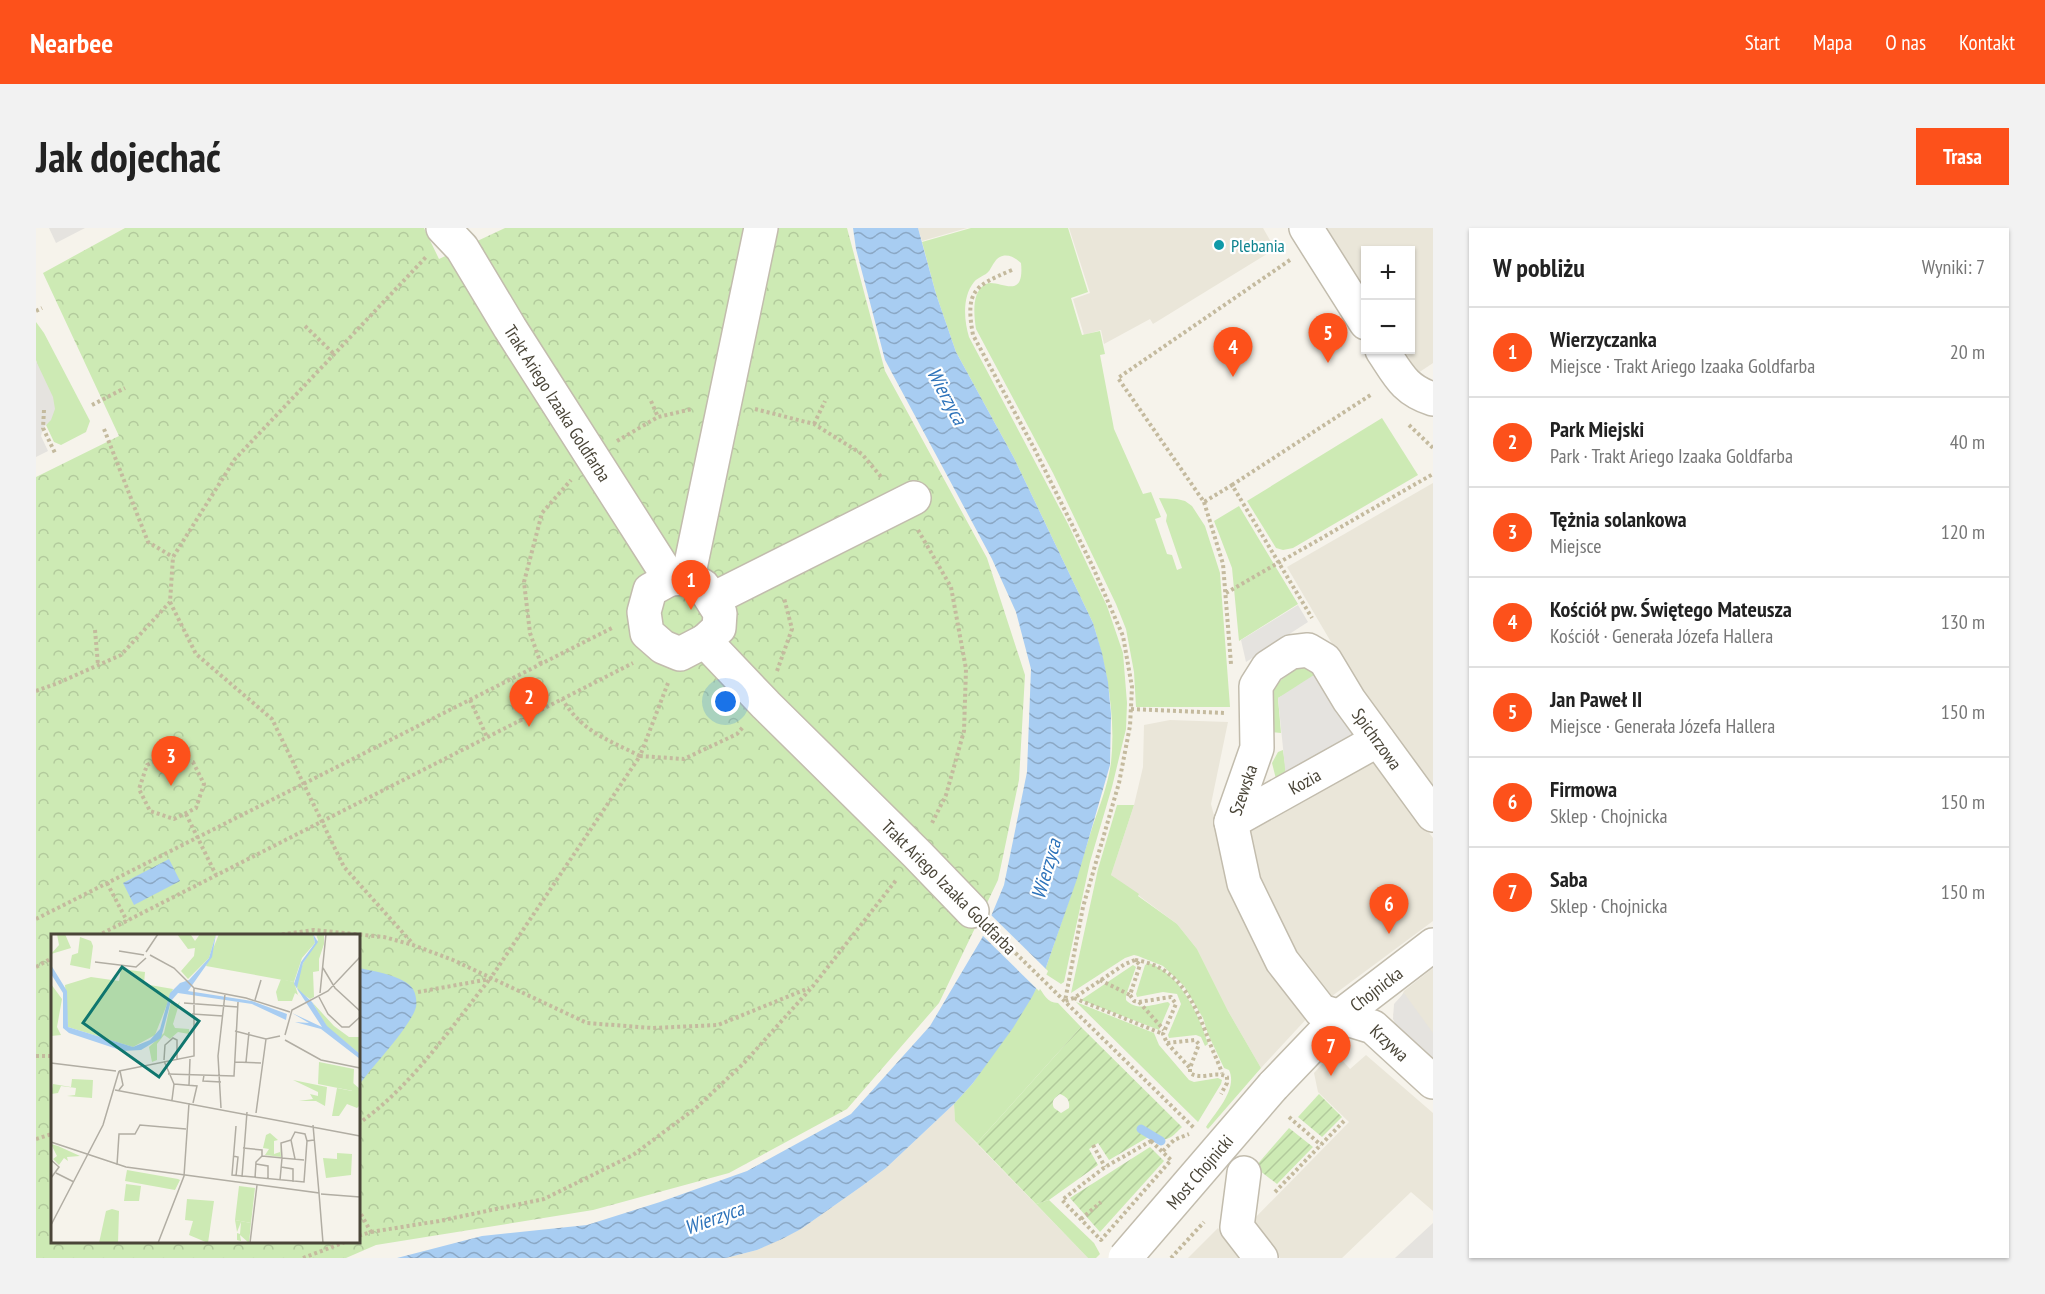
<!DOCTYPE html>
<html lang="pl">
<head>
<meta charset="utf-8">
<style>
	body { margin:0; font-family:"PT Sans Narrow",sans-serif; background:#f2f2f2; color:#222 }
	.controls { position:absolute; right:18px; top:18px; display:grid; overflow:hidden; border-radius:0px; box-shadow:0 2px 4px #0004 }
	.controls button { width:54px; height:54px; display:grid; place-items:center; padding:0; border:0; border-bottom:2px solid #e0e0e0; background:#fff; color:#222; font:30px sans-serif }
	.you { position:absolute; left:690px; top:474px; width:21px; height:21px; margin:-15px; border:4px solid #fff; border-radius:50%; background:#1a73e8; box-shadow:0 0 0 9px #1a73e833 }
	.badge { display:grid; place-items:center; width:39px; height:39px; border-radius:50%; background:#fd511b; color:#fff; font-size:20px; font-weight:700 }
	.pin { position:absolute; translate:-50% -50px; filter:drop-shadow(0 2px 3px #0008) }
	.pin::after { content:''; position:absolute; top:32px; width:21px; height:18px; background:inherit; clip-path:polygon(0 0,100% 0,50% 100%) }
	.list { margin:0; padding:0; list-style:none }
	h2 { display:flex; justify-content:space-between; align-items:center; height:78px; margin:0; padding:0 24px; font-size:26px }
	h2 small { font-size:20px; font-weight:400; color:#767676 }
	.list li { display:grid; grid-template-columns:39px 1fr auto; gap:18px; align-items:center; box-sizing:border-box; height:90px; padding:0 24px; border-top:2px solid #e0e0e0 }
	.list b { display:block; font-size:22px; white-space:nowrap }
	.list p { margin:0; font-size:20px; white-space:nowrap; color:#767676 }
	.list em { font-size:20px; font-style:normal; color:#767676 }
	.map { position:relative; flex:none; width:1397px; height:1030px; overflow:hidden; border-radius:0px }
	header { display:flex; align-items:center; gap:36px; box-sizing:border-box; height:84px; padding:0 30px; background:#fd511b; color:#fff }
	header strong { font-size:28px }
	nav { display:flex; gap:33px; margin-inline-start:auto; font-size:21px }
	.intro { display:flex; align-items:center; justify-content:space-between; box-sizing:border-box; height:144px; padding:0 36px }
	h1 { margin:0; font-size:42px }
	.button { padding:15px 27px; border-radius:0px; background:#fd511b; color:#fff; font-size:21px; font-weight:700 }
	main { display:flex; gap:36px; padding:0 36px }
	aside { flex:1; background:#fff; border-radius:0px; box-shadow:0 2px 4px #0004 }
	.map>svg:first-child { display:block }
</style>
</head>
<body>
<header>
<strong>Nearbee</strong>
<nav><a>Start</a><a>Mapa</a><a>O nas</a><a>Kontakt</a></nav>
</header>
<div class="intro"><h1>Jak dojechać</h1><a class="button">Trasa</a></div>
<main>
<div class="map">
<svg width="1397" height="1030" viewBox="0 0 1397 1030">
	<defs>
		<pattern id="park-crowns" width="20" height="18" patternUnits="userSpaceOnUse" patternTransform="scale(1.5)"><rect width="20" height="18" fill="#cdeab4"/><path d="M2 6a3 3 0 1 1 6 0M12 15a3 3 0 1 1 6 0" fill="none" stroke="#b2ca9c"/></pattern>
		<pattern id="garden-furrows" width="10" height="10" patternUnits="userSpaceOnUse" patternTransform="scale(1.5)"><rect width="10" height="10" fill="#cdeab4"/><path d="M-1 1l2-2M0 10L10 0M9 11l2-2" fill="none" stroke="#b2ca9c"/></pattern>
		<pattern id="water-waves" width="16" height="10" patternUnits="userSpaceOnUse" patternTransform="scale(1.5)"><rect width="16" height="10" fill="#a8cdf2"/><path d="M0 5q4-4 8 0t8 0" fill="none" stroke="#8ba8c5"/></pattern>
	</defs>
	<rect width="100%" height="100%" fill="#f6f3eb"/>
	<!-- residential -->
	<g fill="#eae6d9">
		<path d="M882,0h49l-45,13z"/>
		<path d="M1033,0h194l12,21 -122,75 -3,-5 -46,25 -3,-14 -17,5 -11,-36 17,-6z"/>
		<path d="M1291,0h106v135l-15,10 -14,-23h6v-100h-44l-1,39z"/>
		<path d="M1397,255v312l-92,-136 -54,-92z"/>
		<path d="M1134,492l58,2 -17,82 14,54 85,157 -49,53 -33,-57 -31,-62 -20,-25 -66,-49 23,-70 9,-38 1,-42z"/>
		<path d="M1337,530l60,80v83l-109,81 -37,-52 -37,-83 -6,-41z"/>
		<path d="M1397,740v91l-40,-44 11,-24z"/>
		<path d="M1298,823l16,18 16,-14 67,58v98l-22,-19 -69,66h-62l-27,-38 96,-98 -31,-30 -4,-19z"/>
		<path d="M918,876l1,17 133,137h-362l31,-8 44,-21 61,-43 24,-18z"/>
		<path d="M1182,1000l23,30h-53z"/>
	</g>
	<!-- grass -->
	<g fill="#cdeab4">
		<path d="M935,0h97l20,64 -17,6 11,37 18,-4 5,23 -5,1 14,74 29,65 8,-2 10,25 -6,2 12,35 5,1 5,15 5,-2 -16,-47 1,-6 -8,-17 18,1 8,2 7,5 13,20 15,47 10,134h-94l-2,-35 -8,-43 -10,-25 -63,-131 -77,-144c-2,-13 -5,-38 10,-45 12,-6 39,19 35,-21 -8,-8 -20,-12 -27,0 -1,1 -4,7 -5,8 -4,5 -11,6 -15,11 -12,15 -10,38 -5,55l99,187 39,82 16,47 4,50 -1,26 -14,58 -22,75 -26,120 -3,2 -17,-11c17,-49 34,-98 49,-148 7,-20 15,-41 18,-62 5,-47 -4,-95 -18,-140l-79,-165 -58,-106 -20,-58 -14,-52z"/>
		<path d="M0,94l8,11 46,88 -4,11 -25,13 -7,-3 -8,-17c20,-21 -6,-44 -10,-65 0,-12 0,-26 0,-38z"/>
		<path d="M1346,190l36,57 -125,73 -10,2 -7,-2 -29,-47z"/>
		<path d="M1203,278l59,98 -59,37 -7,-73 -18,-47z"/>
		<path d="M1275,438l12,8 -45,24 3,35 -10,-1v-44l24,-19z"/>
		<path d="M1315,491c7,2 8,6 10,13l-8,11 -68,38 -5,1 -4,-3 -4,-16 6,-11 5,-2 4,28 69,-42 -10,-16z"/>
		<path d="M1081,577h17l-23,70 28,19 -1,2 39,28 20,25 31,62 33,57 -53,61 -2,-2c10,-15 32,-38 23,-57l-5,-2 -16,-34 -5,-16 -19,-32 -21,-20 -25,-10 -4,-1 -9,3 -54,35 27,-124z"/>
		<path d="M1113,735c32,12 49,50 59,81l-3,2 -4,-9 -5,-2 -27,3 -1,-3 13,-31 -4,-10 -14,-2 -26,5 -1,-3 9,-29z"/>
		<path d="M1097,737l3,2 -10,28v5c11,12 28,4 42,2l2,2 -11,26 -78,-30z"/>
		<path d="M1002,758c6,8 9,17 20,17l23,24 -104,116 -22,-22 -1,-17 19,-21z"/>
		<path d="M1040,774l78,31 5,12 30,35 5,2 24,-4 4,2 -1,4 -23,38z"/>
		<path d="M1013,972l45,43 6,11 -4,4h-8l-52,-54z"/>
	</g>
	<!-- park -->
	<path fill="url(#park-crowns)" fill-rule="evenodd" d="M89,0h299l15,31 66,-31h342l38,143 102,187 38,117 -6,105 -21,100 -59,123 -92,106 -118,64 -136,37 -217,35 -30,13h-310v-781l83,-41 -76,-163zM16,708h306v306h-306z"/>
	<!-- garden -->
	<g fill="url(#garden-furrows)" fill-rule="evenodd">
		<path d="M1045,799l101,100c-12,12 -15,16 -32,9l-41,24 -11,-17 -9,6 9,16 -49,35 -13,4 -59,-61zM1024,866c7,3 10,6 9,14l-8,5 -7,-5c-3,-7 0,-10 6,-14z"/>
		<path d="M1283,866l23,23 -20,20 -24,-20z"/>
		<path d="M1253,900l24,19 -36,37 -22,-17z"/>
		<path d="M1114,919l14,14 -64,71 -30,-34z"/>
	</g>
	<!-- parking -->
	<g fill="#e5e3df">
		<path d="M13,0h36l-29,15z"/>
		<path d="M0,133l17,36 2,12 -4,11 -8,8 -2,8 7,15 -12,6z"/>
		<path d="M1262,377l10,17 -62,40 -5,-22z"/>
		<path d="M1281,445l40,62 -71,43 -8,-80z"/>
		<path d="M1368,765l29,40v33l-40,-37 3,-4 -3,-6 1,-15z"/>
		<path d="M1397,995v35h-38z"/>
	</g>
	<!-- water -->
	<g fill="url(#water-waves)">
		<path d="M817,0h65l18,66 20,58 58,106 79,165 9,30 6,29 3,32 -1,51 -33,114 -33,94 -12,24 -19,31 -40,55 -19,21 -68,64 -24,18 -61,43 -19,10 -25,11 -31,8h-329l85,-22 105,-11 73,-23 87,-31 104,-57 79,-88 52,-88 22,-53 23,-113 4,-103 -15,-57 -24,-53 -107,-199 -29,-111z"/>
		<path d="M133,631l11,22 -46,24 -11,-22z"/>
		<path d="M323,740c14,3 46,8 54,21 3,5 4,13 3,18 -5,19 -44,60 -57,78z"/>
	</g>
	<!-- pier -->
	<path fill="#f6f3eb" d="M953,685l59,58 -9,20 -58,-57z"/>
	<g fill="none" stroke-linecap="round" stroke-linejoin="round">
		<!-- stream -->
		<path stroke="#a8cdf2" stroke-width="9" d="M1105,901l20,12"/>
		<defs>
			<g id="minor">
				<path id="s1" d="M407,0l19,20 48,80 160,251 18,-1 15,8 17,27 -1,15 -14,13 61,64 151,149 55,57"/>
				<path d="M1270,0l60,95"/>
				<path d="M1346,122c16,24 22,40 51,49"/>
				<path d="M652,350l73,-350"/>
				<path d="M634,351l-20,11 -6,22 3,21 16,14 17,7 25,-13"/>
				<path d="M677,371l201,-101"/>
				<path id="s2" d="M1397,587l-84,-115 -24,-40 -17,-10 -17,2 -23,15 -12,19 1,62 -26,74 13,61 38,78 39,50 52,16 60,55"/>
				<path id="s3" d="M1195,594l147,-82"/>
				<path id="s4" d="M1237,858l66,-69 94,-72"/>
				<path d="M1208,945l-7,54 24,31"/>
			</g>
		</defs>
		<!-- minor casing -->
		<use href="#minor" stroke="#c2bcad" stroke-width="36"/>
		<!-- path -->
		<g stroke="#c4ba9e" stroke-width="4" stroke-dasharray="3 3" stroke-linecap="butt">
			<path d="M1254,32l-172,118 86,124 28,-17 80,133"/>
			<path d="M976,42c-38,16 -47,21 -39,65l62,115 57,115 31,71 9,51 -2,39 -11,57 -36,124 -18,94 9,-3 51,-34 10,-4 5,5 -10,30 4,6 5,1 32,-5 5,7 -13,30 4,9 28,-3 4,4 -9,24v5c12,8 25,-3 37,4v6l-6,11"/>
			<path d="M0,83l6,-3"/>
			<path d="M269,98l29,28"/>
			<path d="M615,173l7,16"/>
			<path d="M56,177l33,-17"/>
			<path d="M719,181l59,15 48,30 20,24"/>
			<path d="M8,182l-1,18 12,25"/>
			<path d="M778,196l11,-23"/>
			<path d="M1373,197l24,23"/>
			<path d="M68,201l44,113 25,15"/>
			<path d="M581,213l41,-24 34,-8"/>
			<path d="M1196,257l140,-91"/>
			<path d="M1168,274l19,62 8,100"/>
			<path d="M882,302l33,57 15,82 -2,62 -18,64 -15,30"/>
			<path d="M1190,365l207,-119"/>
			<path d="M134,374l26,52 76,65 72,148 69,77"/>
			<path d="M59,402l3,35"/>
			<path d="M505,436l-11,-31 -6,-51 18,-69 29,-33"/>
			<path d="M741,443l15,-42 -8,-31"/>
			<path d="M632,455l-28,73 44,3 53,-25 6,-7"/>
			<path d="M0,463l22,-8 63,-28 49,-53 3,-45 62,-98 192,-203"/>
			<path d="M434,472l17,37"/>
			<path d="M1095,481l95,4"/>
			<path d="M134,526l23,8 11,22 -8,24 -22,11 -24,-8 -11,-22 8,-24z"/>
			<path d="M150,586l30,61"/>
			<path d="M71,655l20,38"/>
			<path d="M0,691l578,-292"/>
			<path d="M958,704l200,196"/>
			<path d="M61,708l536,-273"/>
			<path d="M234,708l44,-6 70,7 29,8 40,15 134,63 65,5 66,-3 91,-37"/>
			<path d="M1099,732c43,6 59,41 73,78 4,12 10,23 14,35"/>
			<path d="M0,739l16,-9"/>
			<path d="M1064,752l30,15"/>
			<path d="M382,764l72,-13 150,-223c-35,-18 -56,-23 -78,-57"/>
			<path d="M1038,770l89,36"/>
			<path d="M1103,774l25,28"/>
			<path d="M1131,815l23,25"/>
			<path d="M0,828h15"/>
			<path d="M1253,889l32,28"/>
			<path d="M322,896c53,-37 91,-94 131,-144"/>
			<path d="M0,911l16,-5"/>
			<path d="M1115,913l20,19 -70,80 -39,-40 43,-33z"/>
			<path d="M1057,917l12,22"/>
			<path d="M1127,923l11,-11 15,-6"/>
			<path d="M1239,964l69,-71"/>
			<path d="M322,981l13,23 -13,4"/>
			<path d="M1045,991l20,-17"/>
			<path d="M335,1004l68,-11 105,-22 89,-44 63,-47 48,-45 69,-77 84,-107"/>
			<path d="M267,1030l42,-16"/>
			<path d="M1135,1030l33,-36"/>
		</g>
		<!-- minor -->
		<use href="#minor" stroke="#fff" stroke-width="33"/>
		<defs>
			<g id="minor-bridge">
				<path id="s5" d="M1089,1030l148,-172"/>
			</g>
		</defs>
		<!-- minor-bridge casing -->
		<use href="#minor-bridge" stroke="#c2bcad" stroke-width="36" stroke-linecap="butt"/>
		<!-- minor-bridge -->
		<use href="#minor-bridge" stroke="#fff" stroke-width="33"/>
	</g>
	<!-- markers -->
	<circle fill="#0f9aa8" stroke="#fff" stroke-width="2" cx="1183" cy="17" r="6"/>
	<g text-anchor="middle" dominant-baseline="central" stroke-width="4.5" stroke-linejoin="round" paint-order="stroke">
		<!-- culture labels -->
		<g font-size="18" fill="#0d838f" stroke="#fff" text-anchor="start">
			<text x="1195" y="17">Plebania</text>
		</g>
		<!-- street labels -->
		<g font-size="18" fill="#4a4538" stroke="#fff">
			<text stroke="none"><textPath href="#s1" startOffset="210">Trakt Ariego Izaaka Goldfarba</textPath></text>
			<text transform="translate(1341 511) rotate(54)">Spichrzowa</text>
			<text stroke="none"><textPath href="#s3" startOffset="84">Kozia</textPath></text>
			<text transform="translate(1207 562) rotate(-71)">Szewska</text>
			<text transform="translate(913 659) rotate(45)">Trakt Ariego Izaaka Goldfarba</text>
			<text stroke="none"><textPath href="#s4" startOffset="142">Chojnicka</textPath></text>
			<text stroke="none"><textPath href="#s2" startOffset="706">Krzywa</textPath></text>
			<text stroke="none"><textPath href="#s5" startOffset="114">Most Chojnicki</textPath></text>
		</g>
		<!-- water labels -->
		<g font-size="20" font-style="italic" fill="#2e73ba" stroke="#fff">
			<text transform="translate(911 168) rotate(62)">Wierzyca</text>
			<text transform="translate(1010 641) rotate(-74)">Wierzyca</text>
			<text transform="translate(678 990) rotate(-20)">Wierzyca</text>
		</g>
	</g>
	<!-- overview -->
	<g transform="translate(15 706)">
		<rect width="309" height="309" fill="#f6f3eb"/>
		<path d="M126,0l14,1 4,6 5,-7h16l-7,24 -21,21 -7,-8 13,-15 1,-8 -7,1zM168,0h94l2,9 -13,15 -8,24 -88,-16zM265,0h8v10l-5,15v12l-6,1 1,25 -4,2 -11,-7 -3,-8 7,-21 15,-23zM29,3l11,4 2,5 -3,23 -20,-4 2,-10 6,-2zM0,50l11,15 -5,28 4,8 -10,1zM129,67l-7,23 2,4 14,1v5l-11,-2 -8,7 -6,-4 -7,9v16l-5,2 -3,-15 15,-14 7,-31 7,2zM21,145l21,1 -1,18 -25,-2 8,-1 1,-7 -15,-2 -3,7 -7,1 2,-10 18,3zM242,146l34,7 -2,19 -9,-5h-17l14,-2 -3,-5 8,2v-4zM219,199l8,7 -4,1v13l6,-2v-9l1,14 -16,-2 4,-6 -6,-1 3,-13zM0,210l7,2 22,10 -13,1 1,4 -4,-3 -5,7 -6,-6 4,-3zM75,250l15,2 -2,15h-15zM61,275l7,2 -1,32h-19l7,-32z" fill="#cdeab4"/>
		<path d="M6,0h8l6,14 -20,6 8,-9zM230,45l13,3 4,13 8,5 -11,-7 -3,8h-14l-2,-9zM261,68l22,24 15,11h11v17l-33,-27zM302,149l7,6v16l-3,3 -10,-4 -8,12h-7l5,-28 15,3zM286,219l15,1 -1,21 -25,3 -3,-20 14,1zM184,286l16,3 -2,20 -9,-8 1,6 -4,-1v-7l3,1 1,-12 -4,10z" fill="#cdeab4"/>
		<path d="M268,128l35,7 -1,22 -35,-7z" fill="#cdeab4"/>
		<path d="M70,35l24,3 -1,12 29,5 -18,46 -22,12 -65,-20 -3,-42 26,-8 28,4zM76,236l51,9 2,1 -5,10 -50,-9zM188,252l16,2 -4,35 -16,-3zM136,265l27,2 -6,42 -19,-8 4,-14 -8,-1z" fill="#cdeab4"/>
		<path d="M165,0l-4,23 -24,34 64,10 35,13 -1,6 -34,-16 -74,-11 -7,8 -10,37 -20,12 -18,1 -54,-18 -6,-5v-35l-12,-19v-9l16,26 1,36 65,20 17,-7 10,-11 10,-36 10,-10 9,-3 20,-22zM262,0l5,8 -15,21 -6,25 15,14 15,24 33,28v5l-39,-30 -26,-7 14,1 -17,-10 30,14 -28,-43 7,-22 14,-19z" fill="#a8cdf2"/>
		<path fill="none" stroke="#b1ada3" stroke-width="1.5" d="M68,17l25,4M95,18l12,-18M99,21l24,13 20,20M44,28l41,5 10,-9M272,34l12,20 25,23M143,54l52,10 44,14M269,59l6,-59M268,63l9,17 14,13h7l11,-10M204,66l6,-20M133,69l54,4M141,80l31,2M184,97l31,8 14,-3M234,101l7,-25 36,-19 32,-34M234,106l36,20 39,8M113,126l1,-15 8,-7 4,2v20M113,127l10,23 -2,16M184,128l26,1M195,128l3,-30M0,129l65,8M68,137l75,-15v-68M117,140l66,2 4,-74M153,141l-1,6 18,1M123,150l23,2 -4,17M138,151l1,-26M64,156l245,46M68,156l4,-5 -3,-14M170,174l-3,-52 7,-62M205,179l10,-74M262,191l6,68M185,192l-4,49 72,7 3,-41 7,-1M240,206l4,-8 10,2 2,7M0,208l75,25 193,26 4,50M192,214l19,2v6l-6,6 -1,16M182,222l5,1 -2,19M211,222l20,2 -1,-15 10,-3 4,19M0,226l8,7 -8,11M205,230l12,2v13M66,231l2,-31h16l5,-9 46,4M230,233l12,2v13M5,239l18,9M191,243l5,-65M229,246l2,-22 22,2M270,260l39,3M0,291l52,-100 16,-54M107,309l26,-67 5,-73M199,309l7,-58"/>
		<path fill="#0f766e" fill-opacity="0.15" stroke="#0f766e" stroke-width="3" d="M71,33l77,54 -40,56 -76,-54z"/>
		<rect width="309" height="309" fill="none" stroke="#4a4538" stroke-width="3"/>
	</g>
</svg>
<div class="controls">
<button>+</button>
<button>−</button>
</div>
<div class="you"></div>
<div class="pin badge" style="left:655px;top:382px">1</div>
<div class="pin badge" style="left:493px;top:499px">2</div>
<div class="pin badge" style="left:135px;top:558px">3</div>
<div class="pin badge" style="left:1197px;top:149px">4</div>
<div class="pin badge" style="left:1292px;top:135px">5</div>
<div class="pin badge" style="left:1353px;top:706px">6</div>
<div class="pin badge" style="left:1295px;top:848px">7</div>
</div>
<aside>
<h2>W pobliżu<small>Wyniki: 7</small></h2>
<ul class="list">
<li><span class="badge">1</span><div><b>Wierzyczanka</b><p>Miejsce · Trakt Ariego Izaaka Goldfarba</p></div><em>20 m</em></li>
<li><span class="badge">2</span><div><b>Park Miejski</b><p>Park · Trakt Ariego Izaaka Goldfarba</p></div><em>40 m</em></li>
<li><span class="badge">3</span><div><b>Tężnia solankowa</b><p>Miejsce</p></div><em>120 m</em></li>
<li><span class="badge">4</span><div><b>Kościół pw. Świętego Mateusza</b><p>Kościół · Generała Józefa Hallera</p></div><em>130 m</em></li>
<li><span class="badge">5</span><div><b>Jan Paweł II</b><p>Miejsce · Generała Józefa Hallera</p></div><em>150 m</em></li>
<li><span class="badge">6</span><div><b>Firmowa</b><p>Sklep · Chojnicka</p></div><em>150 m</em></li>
<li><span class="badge">7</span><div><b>Saba</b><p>Sklep · Chojnicka</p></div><em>150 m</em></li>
</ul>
</aside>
</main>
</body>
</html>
